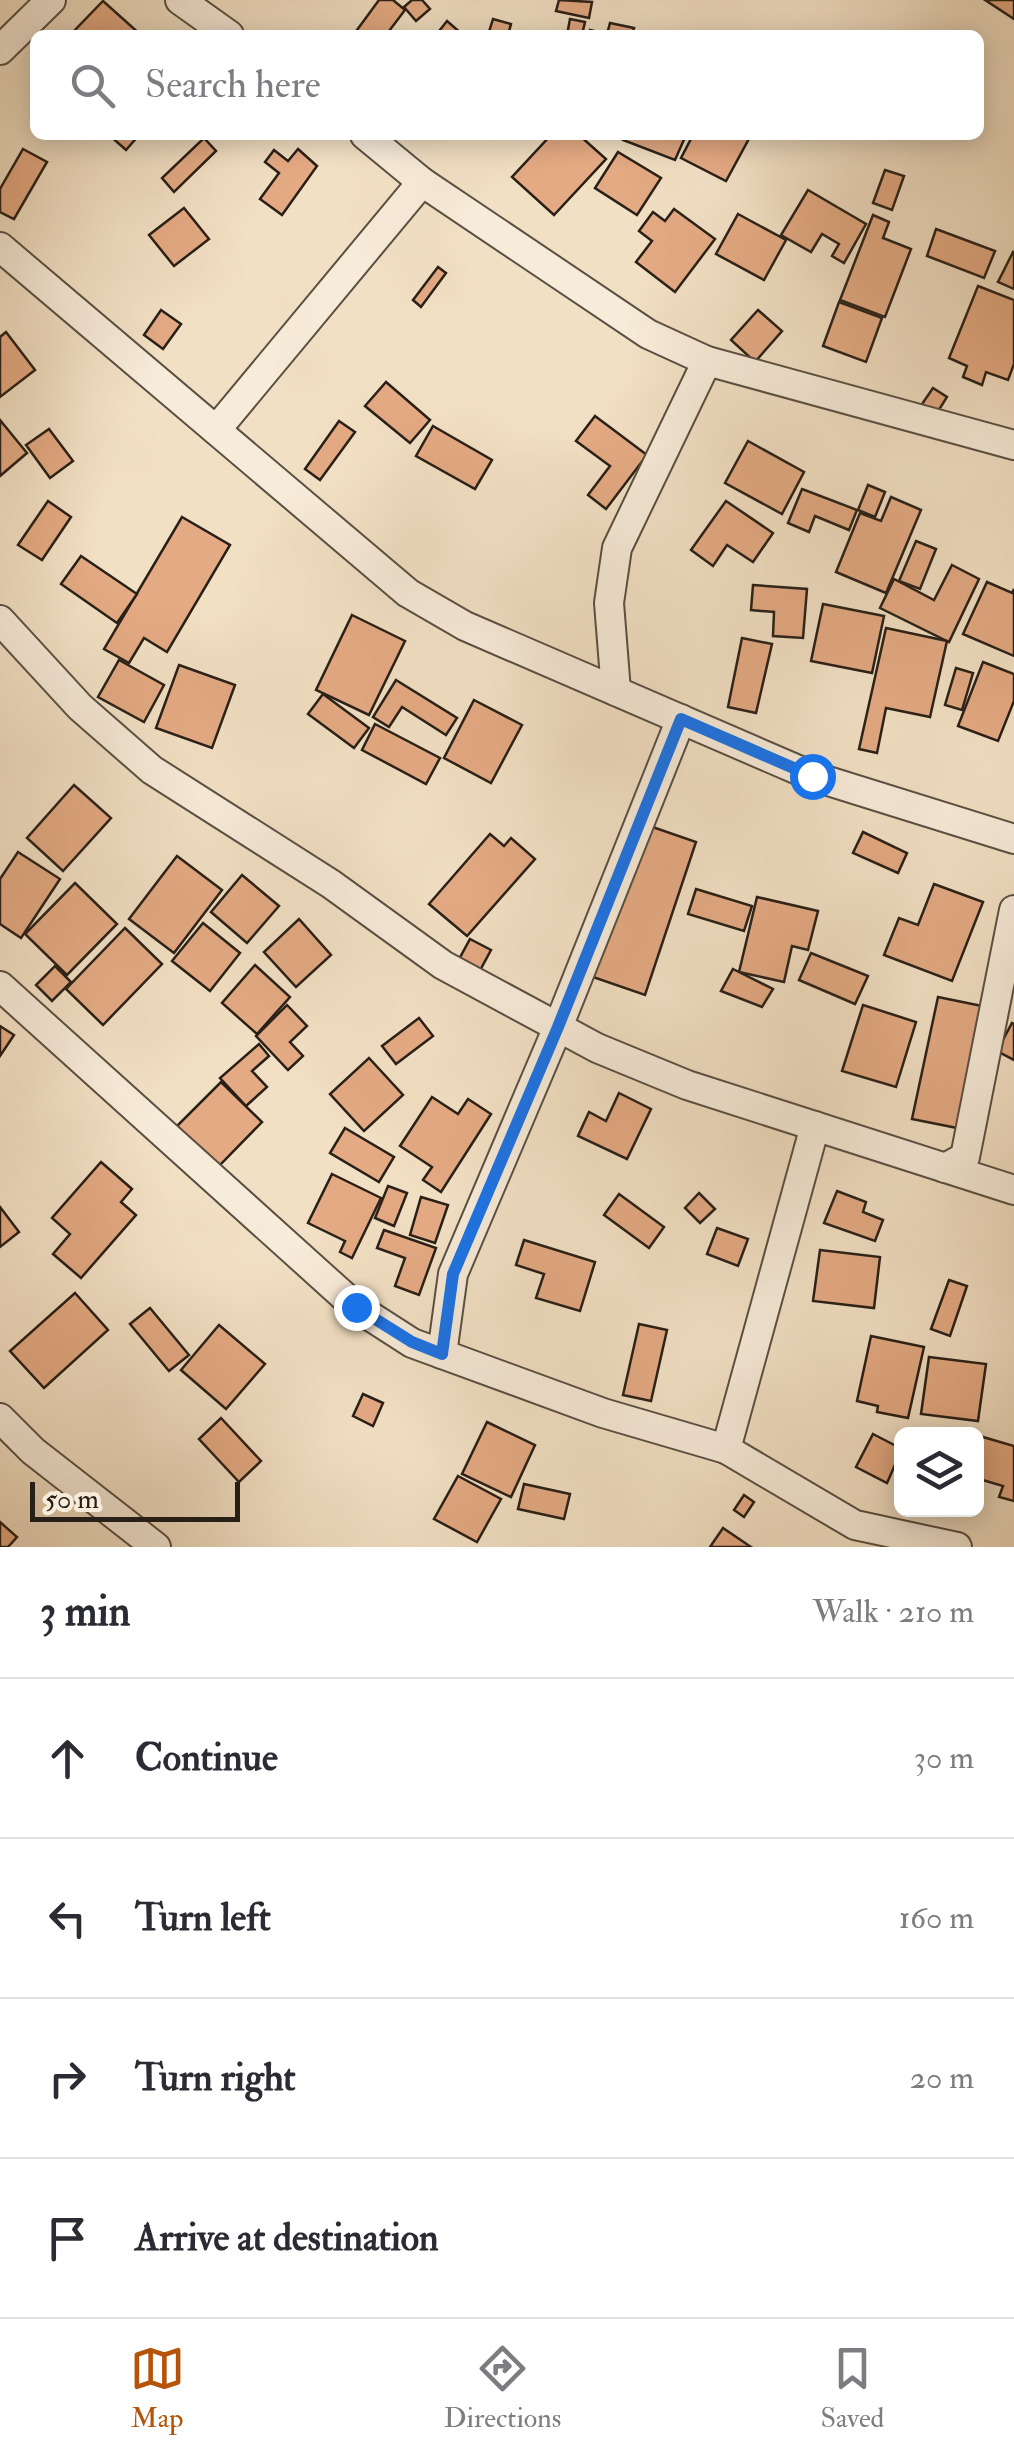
<!DOCTYPE html>
<html lang="en">
<head>
<meta charset="utf-8">
<style>
	body { margin:0; font-family:"IM FELL Double Pica",serif; background:#f2f2f3; color:#2b2b33 }
	.controls { position:absolute; right:30px; bottom:30px; display:grid; overflow:hidden; border-radius:15px; box-shadow:0 5px 25px #0003 }
	.controls button { width:90px; height:90px; display:grid; place-items:center; padding:0; border:0; border-bottom:2px solid #e1e1e2; background:#fff; color:#2b2b33; font:50px sans-serif }
	.scale { position:absolute; left:30px; bottom:25px; width:210px; box-sizing:border-box; padding-left:10px; border:5px solid #281f17; border-top:0; font-size:28px; line-height:35px; white-space:nowrap; color:#281f17; -webkit-text-stroke:8px #f7ebd9; paint-order:stroke }
	.stop { position:absolute; width:30px; height:30px; margin:-22px; border:8px solid #1a73e8; border-radius:50%; background:#fff }
	.stop.end { background:#1a73e8; border-color:#fff; box-shadow:0 2px 10px #0008 }
	.list { margin:0; padding:0; list-style:none }
	h2 { display:flex; justify-content:space-between; align-items:center; height:130px; margin:0; padding:0 40px; font-size:42px }
	h2 small { font-size:32px; font-weight:400; color:#7c7c81 }
	.list li { display:grid; grid-template-columns:65px 1fr auto; gap:30px; align-items:center; box-sizing:border-box; height:160px; padding:0 40px; border-top:2px solid #e1e1e2 }
	.list b { display:block; font-size:38px; white-space:nowrap }
	.list em { font-size:32px; font-style:normal; color:#7c7c81 }
	.icon { flex:none; width:55px; height:55px; fill:none; stroke:currentColor; stroke-width:2; stroke-linecap:round; stroke-linejoin:round }
	.map { position:relative; flex:none; width:1014px; height:1547px; overflow:hidden }
	.search { position:absolute; background:#fff; box-shadow:0 5px 25px #0003; left:30px; right:30px; top:30px; height:110px; display:flex; align-items:center; gap:25px; box-sizing:border-box; padding:0 35px; border-radius:15px; color:#7c7c81; font-size:38px }
	.sheet { height:770px; background:#fff }
	nav { display:flex; justify-content:space-around; align-items:center; box-sizing:border-box; height:140px; border-top:2px solid #e1e1e2; background:#fff; font-size:28px; color:#7c7c81 }
	nav a { display:grid; justify-items:center; gap:5px }
	nav .on { color:#b45309 }
	.map>svg:first-child { display:block }
</style>
</head>
<body>
<div class="map">
<svg width="1014" height="1547" viewBox="0 0 1014 1547">
	<rect width="100%" height="100%" fill="#f2e0c4"/>
	<filter id="stains"><feTurbulence type="fractalNoise" baseFrequency=".002" numOctaves="4"/><feColorMatrix values="0 0 0 0 .2 0 0 0 0 .09 0 0 0 0 .02 0 0 0 .5 -.17"/></filter>
	<radialGradient id="worn" r=".72"><stop offset=".6" stop-color="#630" stop-opacity="0"/><stop offset="1" stop-color="#630" stop-opacity=".3"/></radialGradient>
	<!-- building -->
	<g fill="#e4aa83" stroke="#281f17" stroke-width="2.5">
		<path d="M379,0h14l12,10 -19,25h-22l-7,-5z"/>
		<path d="M412,0h10l8,9 -14,12 -12,-14z"/>
		<path d="M559,0l33,2 -3,16 -33,-7z"/>
		<path d="M985,0h29v19z"/>
		<path d="M103,1l38,34h-63l-4,-4z"/>
		<path d="M493,19l18,5 -3,11h-20z"/>
		<path d="M570,19l15,3 -3,13h-15z"/>
		<path d="M447,21l15,13 -1,1h-25z"/>
		<path d="M610,23l24,5 -2,7h-43l1,-5 17,4z"/>
		<path d="M109,135h30l-13,15z"/>
		<path d="M551,135h28l27,24 -52,56 -42,-38z"/>
		<path d="M624,135h62l-11,25 -52,-20z"/>
		<path d="M693,135h58l-25,46 -45,-23z"/>
		<path d="M204,138l12,13 -42,41 -12,-14z"/>
		<path d="M23,149l24,13 -33,57 -14,-7v-23z"/>
		<path d="M298,149l19,17 -35,49 -22,-16 19,-26 -14,-11 9,-12 14,11z"/>
		<path d="M618,152l43,26 -24,37 -42,-27z"/>
		<path d="M885,170l19,6 -12,34 -19,-7z"/>
		<path d="M808,190l58,34 -22,39 -12,-7 7,-12 -17,-10 -11,18 -30,-17z"/>
		<path d="M184,208l25,31 -35,27 -25,-31z"/>
		<path d="M674,209l41,30 -40,53 -39,-30 16,-21 -13,-10 14,-19 12,9z"/>
		<path d="M738,214l48,26 -22,40 -48,-26z"/>
		<path d="M873,215l16,7 -6,16 28,11 -26,68 -45,-17z"/>
		<path d="M936,229l59,22 -11,27 -57,-22z"/>
		<path d="M1013,252l1,1v36l-16,-7z"/>
		<path d="M438,267l8,6 -25,34 -8,-7z"/>
		<path d="M978,286l36,14v64l-6,16 -22,-8 -4,13 -19,-8 4,-11 -18,-8z"/>
		<path d="M839,302l43,16 -16,44 -43,-16z"/>
		<path d="M161,310l20,14 -18,25 -19,-14z"/>
		<path d="M758,310l24,21 -27,31 -24,-22z"/>
		<path d="M6,332l29,38 -35,27v-60z"/>
		<path d="M386,382l44,38 -20,23 -45,-37z"/>
		<path d="M933,388l14,9 -10,16 -15,-9z"/>
		<path d="M595,416l52,39 -41,54 -18,-14 22,-29 -34,-25z"/>
		<path d="M0,420l27,33 -27,23z"/>
		<path d="M339,421l16,11 -35,48 -15,-11z"/>
		<path d="M433,426l59,34 -17,29 -59,-33z"/>
		<path d="M49,429l24,32 -23,17 -24,-33z"/>
		<path d="M748,441l56,31 -22,42 -57,-31z"/>
		<path d="M868,485l17,7 -10,25 -17,-7z"/>
		<path d="M802,489l55,21 -8,20 -34,-14 -6,16 -21,-9z"/>
		<path d="M891,497l30,13 -35,83 -50,-21 24,-59 21,8z"/>
		<path d="M48,501l23,16 -29,43 -24,-15z"/>
		<path d="M726,501l47,32 -20,29 -26,-17 -14,21 -22,-16z"/>
		<path d="M182,517l48,28 -63,107 -23,-14 -15,25 -25,-14z"/>
		<path d="M916,541l20,8 -16,40 -21,-8z"/>
		<path d="M81,556l56,38 -20,29 -56,-39z"/>
		<path d="M952,565l27,14 -30,63 -69,-34 14,-29 40,21z"/>
		<path d="M987,582l25,11 2,-4v67l-51,-22z"/>
		<path d="M753,585l54,4 -4,49 -30,-2 1,-24 -23,-2z"/>
		<path d="M823,604l61,12 -12,57 -61,-12z"/>
		<path d="M352,615l53,26 -36,74 -53,-25z"/>
		<path d="M886,628l61,13 -17,76 -44,-9 -9,45 -18,-4z"/>
		<path d="M742,638l30,6 -16,69 -28,-6z"/>
		<path d="M119,660l45,25 -20,37 -46,-25z"/>
		<path d="M983,662l31,12v27l-16,40 -40,-15z"/>
		<path d="M179,665l56,20 -23,63 -56,-20z"/>
		<path d="M956,668l17,5 -11,37 -17,-5z"/>
		<path d="M396,680l61,38 -11,17 -44,-28 -13,20 -16,-10z"/>
		<path d="M323,694l46,34 -15,20 -46,-34z"/>
		<path d="M474,700l48,25 -31,58 -47,-25z"/>
		<path d="M375,724l65,34 -14,26 -64,-34z"/>
		<path d="M74,785l37,33 -48,53 -36,-33z"/>
		<path d="M641,823l55,19 -51,153 -55,-19z"/>
		<path d="M863,832l44,21 -9,20 -45,-20z"/>
		<path d="M490,834l14,12 7,-8 24,21 -68,77 -38,-32z"/>
		<path d="M18,852l42,27 -39,59 -21,-14v-45z"/>
		<path d="M177,856l45,34 -48,63 -45,-34z"/>
		<path d="M242,875l37,31 -32,37 -36,-31z"/>
		<path d="M75,883l42,41 -50,51 -42,-41z"/>
		<path d="M934,884l49,18 -31,79 -68,-26 15,-37 19,7z"/>
		<path d="M696,889l56,17 -8,25 -56,-17z"/>
		<path d="M757,897l61,14 -10,39 -16,-4 -8,36 -45,-10z"/>
		<path d="M299,919l32,36 -35,32 -32,-35z"/>
		<path d="M203,923l37,30 -30,38 -38,-30z"/>
		<path d="M125,928l37,36 -59,61 -37,-36z"/>
		<path d="M470,939l21,11 -13,24 -21,-11z"/>
		<path d="M811,953l57,23 -13,28 -56,-24z"/>
		<path d="M255,965l35,32 -33,37 -35,-31z"/>
		<path d="M55,966l16,16 -19,19 -16,-16z"/>
		<path d="M733,969l40,20 -11,18 -41,-16z"/>
		<path d="M938,997l44,9 -25,122 -45,-9z"/>
		<path d="M287,1005l20,21 -17,16 13,14 -15,14 -32,-34z"/>
		<path d="M863,1005l53,17 -20,65 -54,-16z"/>
		<path d="M419,1018l14,18 -37,28 -14,-18z"/>
		<path d="M1012,1023l2,1v36l-17,-9z"/>
		<path d="M0,1026l14,9 -14,21z"/>
		<path d="M259,1044l10,12 -17,15 15,16 -21,19 -26,-28z"/>
		<path d="M369,1058l34,37 -39,36 -34,-37z"/>
		<path d="M221,1082l41,40 -44,45 -41,-41z"/>
		<path d="M619,1093l32,16 -24,50 -49,-23 11,-24 17,9z"/>
		<path d="M432,1097l26,17 10,-15 23,15 -50,78 -18,-12 9,-13 -32,-21z"/>
		<path d="M345,1128l49,29 -15,25 -49,-29z"/>
		<path d="M101,1162l31,27 -11,13 15,13 -55,63 -28,-24 17,-20 -18,-16z"/>
		<path d="M332,1174l49,24 -29,60 -12,-6 5,-11 -37,-18z"/>
		<path d="M388,1186l19,7 -13,33 -19,-8z"/>
		<path d="M837,1191l29,11 -3,10 20,8 -8,21 -51,-18z"/>
		<path d="M699,1193l16,16 -15,14 -15,-15z"/>
		<path d="M619,1194l45,33 -15,21 -45,-33z"/>
		<path d="M421,1197l27,8 -13,38 -25,-8z"/>
		<path d="M0,1207l19,25 -19,15z"/>
		<path d="M717,1228l31,11 -10,27 -31,-12z"/>
		<path d="M384,1230l52,18 -17,47 -24,-9 10,-28 -28,-10z"/>
		<path d="M524,1240l71,22 -15,49 -44,-13 8,-24 -28,-9z"/>
		<path d="M820,1250l60,7 -6,51 -61,-7z"/>
		<path d="M949,1280l18,6 -17,50 -19,-7z"/>
		<path d="M75,1293l33,37 -64,58 -34,-37z"/>
		<path d="M150,1308l39,47 -20,16 -39,-47z"/>
		<path d="M639,1324l28,6 -16,71 -28,-6z"/>
		<path d="M219,1325l46,39 -39,45 -45,-39z"/>
		<path d="M871,1336l53,11 -16,71 -31,-6 1,-6 -21,-5z"/>
		<path d="M929,1357l57,7 -8,57 -57,-7z"/>
		<path d="M363,1394l20,9 -10,23 -20,-10z"/>
		<path d="M221,1418l40,43 -22,21 -40,-43z"/>
		<path d="M487,1422l48,23 -24,52 -49,-23z"/>
		<path d="M873,1434l29,15 -15,34 -31,-16z"/>
		<path d="M983,1437l31,9v55l-15,-4 4,-11 -27,-8v-20z"/>
		<path d="M458,1476l43,23 -24,43 -43,-23z"/>
		<path d="M524,1484l46,10 -6,25 -46,-10z"/>
		<path d="M744,1495l10,7 -10,15 -10,-7z"/>
		<path d="M0,1522l17,15 -9,10h-8z"/>
		<path d="M723,1528l28,19h-41z"/>
	</g>
	<g fill="none" stroke-linecap="round" stroke-linejoin="round">
		<defs>
			<g id="street">
				<path d="M180,0l49,35"/>
				<path d="M0,50l51,-50"/>
				<path d="M365,135l57,47 226,152 59,27 307,84"/>
				<path d="M0,247l408,346 57,33 347,150 202,63"/>
				<path d="M216,430l206,-248"/>
				<path d="M0,620l80,87 72,63 179,114 112,81 154,83 90,37 327,105"/>
				<path d="M616,691l-7,-88 8,-55 90,-187"/>
				<path d="M0,986l356,321 56,36 191,70 123,36 129,76 102,22"/>
				<path d="M945,1168l20,-11 49,-247"/>
				<path d="M442,1354l11,-80 105,-247 123,-308"/>
				<path d="M0,1418l33,33 123,96"/>
				<path d="M726,1449l89,-323"/>
			</g>
		</defs>
		<!-- street casing -->
		<use href="#street" stroke="#5a4f42" stroke-width="32"/>
		<!-- street -->
		<use href="#street" stroke="#f7ebd9" stroke-width="28"/>
	</g>
	<g fill="none" stroke-linecap="round" stroke-linejoin="round">
		<!-- route -->
		<path stroke="#1a73e8" stroke-width="12" d="M356,1307l56,35 30,12 11,-80 105,-247 123,-308 131,57"/>
	</g>
	<rect width="100%" height="100%" filter="url(#stains)"/>
	<rect width="100%" height="100%" fill="url(#worn)"/>
</svg>
<div class="controls">
<button><svg class="icon" aria-label="layers" viewBox="0 0 24 24"><path d="M12 4l9 5-9 5-9-5zM3 14l9 5 9-5"/></svg></button>
</div>
<div class="scale">50 m</div>
<div class="stop" style="left:812px;top:776px"></div>
<div class="stop end" style="left:356px;top:1307px"></div>
<div class="search"><svg class="icon" aria-label="search" viewBox="0 0 24 24"><circle cx="10" cy="10" r="6"/><path d="M15 15l6 6"/></svg>Search here</div>
</div>
<section class="sheet">
<h2>3 min<small>Walk · 210 m</small></h2>
<ul class="list">
<li><svg class="icon" aria-label="ahead" viewBox="0 0 24 24"><path d="M12 20V5M6 11l6-6 6 6"/></svg><div><b>Continue</b></div><em>30 m</em></li>
<li><svg class="icon" aria-label="left" viewBox="0 0 24 24"><path d="M17 20v-9H6M10 6l-5 5 5 5"/></svg><div><b>Turn left</b></div><em>160 m</em></li>
<li><svg class="icon" aria-label="right" viewBox="0 0 24 24"><path d="M7 20v-9h11M14 6l5 5-5 5"/></svg><div><b>Turn right</b></div><em>20 m</em></li>
<li><svg class="icon" aria-label="arrive" viewBox="0 0 24 24"><path d="M6 21V4h12l-3 4 3 4H6"/></svg><div><b>Arrive at destination</b></div></li>
</ul>
</section>
<nav>
<a class="on"><svg class="icon" aria-label="map" viewBox="0 0 24 24"><path d="M3 6l6-2 6 2 6-2v14l-6 2-6-2-6 2zM9 4v14M15 6v14"/></svg>Map</a>
<a><svg class="icon" aria-label="directions" viewBox="0 0 24 24"><path d="M12 3l9 9-9 9-9-9zM9 14v-3h6M13 9l2 2-2 2"/></svg>Directions</a>
<a><svg class="icon" aria-label="saved" viewBox="0 0 24 24"><path d="M7 4h10v16l-5-4-5 4z"/></svg>Saved</a>
</nav>
</body>
</html>
